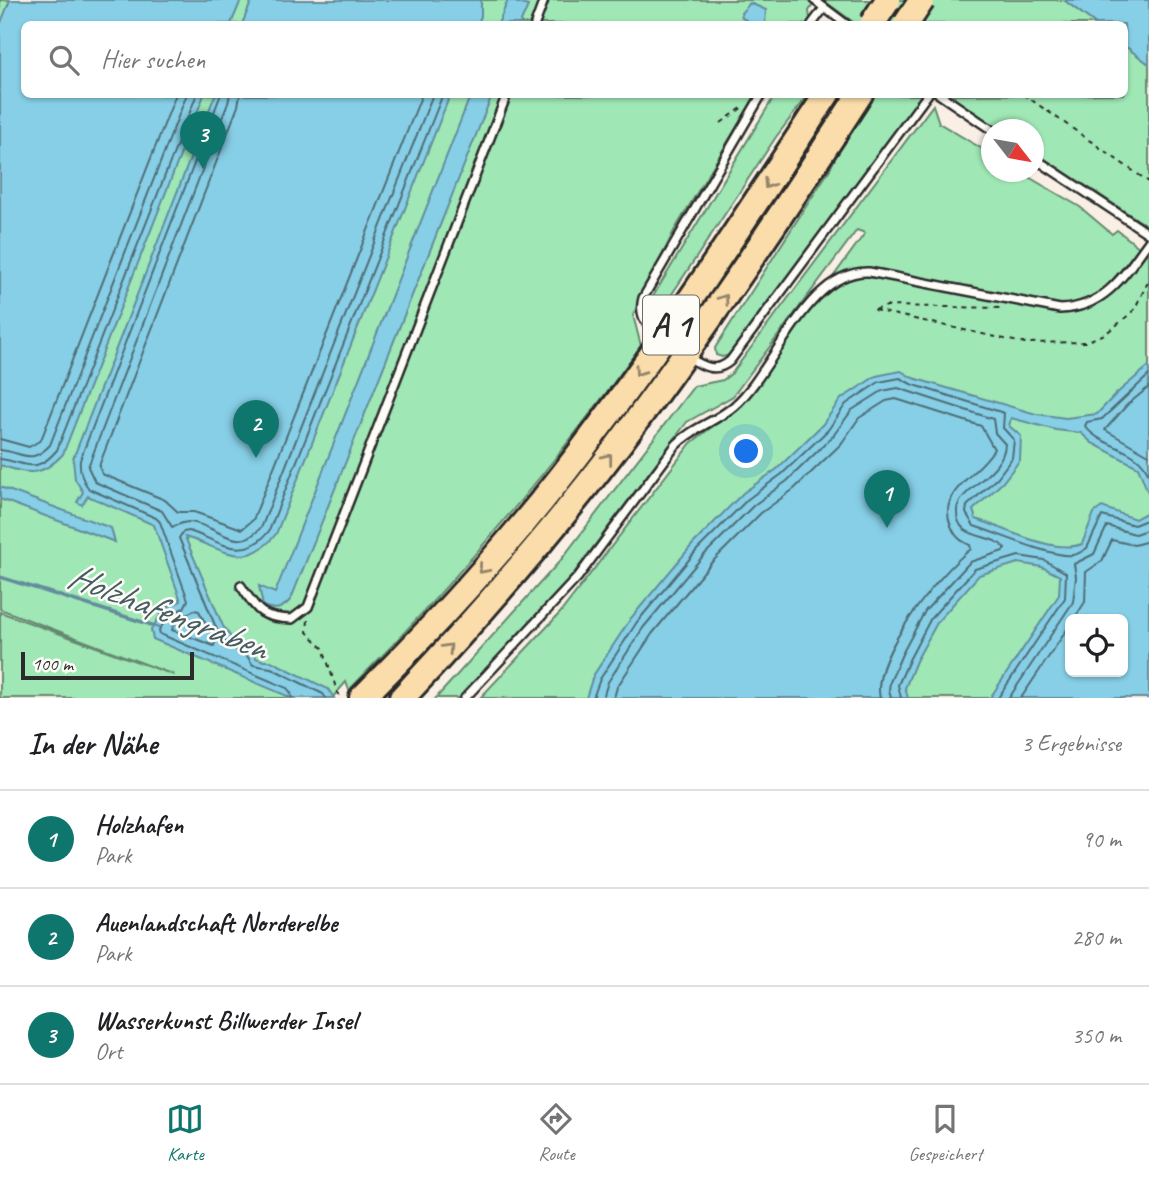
<!DOCTYPE html>
<html lang="de">
<head>
<meta charset="utf-8">
<style>
	body { margin:0; font-family:Caveat,sans-serif; background:#f6f6f6; color:#202124 }
	.controls { position:absolute; right:21px; bottom:21px; display:grid; overflow:hidden; border-radius:10px; box-shadow:0 2px 5px #0004 }
	.controls button { width:63px; height:63px; display:grid; place-items:center; padding:0; border:0; border-bottom:2px solid #e0e0e0; background:#fff; color:#202124; font:35px sans-serif }
	.compass { position:absolute; left:981px; top:119px; width:63px; height:63px; border-radius:50%; background:#fff; box-shadow:0 2px 5px #0004; rotate:121deg }
	.scale { position:absolute; left:21px; bottom:18px; width:173px; box-sizing:border-box; padding-left:7px; border:4px solid #2b2b2b; border-top:0; font-size:19px; line-height:24px; white-space:nowrap; color:#2b2b2b; -webkit-text-stroke:5px #fdfcf7; paint-order:stroke }
	.you { position:absolute; left:747px; top:452px; width:24px; height:24px; margin:-18px; border:5px solid #fff; border-radius:50%; background:#1a73e8; box-shadow:0 0 0 10px #1a73e833 }
	.badge { display:grid; place-items:center; width:46px; height:46px; border-radius:50%; background:#0f766e; color:#fff; font-size:23px; font-weight:700 }
	.pin { position:absolute; translate:-50% -58px; filter:drop-shadow(0 2px 4px #0008) }
	.pin::after { content:''; position:absolute; top:37px; width:24px; height:21px; background:inherit; clip-path:polygon(0 0,100% 0,50% 100%) }
	.list { margin:0; padding:0; list-style:none }
	h2 { display:flex; justify-content:space-between; align-items:center; height:91px; margin:0; padding:0 28px; font-size:30px }
	h2 small { font-size:23px; font-weight:400; color:#757577 }
	.list li { display:grid; grid-template-columns:46px 1fr auto; gap:21px; align-items:center; box-sizing:border-box; height:98px; padding:0 28px; border-top:2px solid #e0e0e0 }
	.list b { display:block; font-size:26px; white-space:nowrap }
	.list p { margin:0; font-size:23px; white-space:nowrap; color:#757577 }
	.list em { font-size:23px; font-style:normal; color:#757577 }
	.icon { flex:none; width:38px; height:38px; fill:none; stroke:currentColor; stroke-width:2; stroke-linecap:round; stroke-linejoin:round }
	.map { position:relative; flex:none; width:1149px; height:698px; overflow:hidden }
	.search { position:absolute; background:#fff; box-shadow:0 2px 5px #0004; left:21px; right:21px; top:21px; height:77px; display:flex; align-items:center; gap:18px; box-sizing:border-box; padding:0 24px; border-radius:10px; color:#757577; font-size:26px }
	.sheet { height:385px; background:#fff }
	nav { display:flex; justify-content:space-around; align-items:center; box-sizing:border-box; height:98px; border-top:2px solid #e0e0e0; background:#fff; font-size:19px; color:#757577 }
	nav a { display:grid; justify-items:center; gap:4px }
	nav .on { color:#0f766e }
	.map>svg:first-child { display:block }
</style>
</head>
<body>
<div class="map">
<svg width="1149" height="698" viewBox="0 0 1149 698">
	<rect width="100%" height="100%" fill="#faefe5"/>
	<filter id="ink" filterUnits="userSpaceOnUse"><feTurbulence type="fractalNoise" baseFrequency=".0143" numOctaves="2"/><feDisplacementMap in="SourceGraphic" scale="14" xChannelSelector="R" yChannelSelector="G"/><feConvolveMatrix kernelMatrix="1 2 1 2 8 2 1 2 1" color-interpolation-filters="sRGB"/></filter>
	<g filter="url(#ink)">
		<!-- green -->
		<g fill="#9fe7b5" stroke="#658970" stroke-width="2" fill-rule="evenodd">
			<path d="M0,0h816l-7,11 1,8 -4,5h-782v70l732,1 -82,136 -41,84 8,31c-89,122 -186,237 -292,344l-3,-8 -14,16h-332v-86l174,63 -174,-66z"/>
			<path d="M823,0h241l32,24h-240z"/>
			<path d="M1125,46l24,18v163l-115,-75v-22l-35,-1 -50,-34 175,-1z"/>
			<path d="M775,95h33l-32,42 -110,166 -7,3 -7,-2v-6z"/>
			<path d="M874,95h48l-192,260 -8,2 -6,-2 -1,-7 115,-179 12,-26z"/>
			<path d="M933,105l6,18 52,31 1,18h28l60,35 32,27 5,-4 32,25v443h-669l80,-85 131,-170 49,-38 125,-172 -8,-3 -124,166 -46,26 -116,155 -111,121h-24l124,-137 134,-175 29,-6 9,-7zM1070,619h53v53h-53z"/>
		</g>
		<!-- water -->
		<g fill="#86cfe7" stroke="#628d9c" stroke-width="2" fill-rule="evenodd">
			<path d="M10,0h231l-10,24h-207v70l180,1 -141,359c-22,24 -35,20 -63,11v-440z"/>
			<path d="M252,0h229v16l-3,8h-236z"/>
			<path d="M508,0l20,6 -8,18h-22z"/>
			<path d="M1064,0h85v64l-24,-18 -1,-22h-28z"/>
			<path d="M750,3l16,7 -1,14h-12l-11,-6 -1,-5z"/>
			<path d="M471,94l21,1 -201,504c-9,11 -16,12 -28,7l-4,-20 16,7z"/>
			<path d="M215,95h235l-174,439c-31,39 -55,13 -91,3l38,89 10,14 21,12 2,6 8,3h7l57,28 6,9h-42l-139,-59 -2,-9 14,-22 16,-7 -27,-76 -66,-29 -6,9 -5,-3 6,-10 -8,-13 -2,-20z"/>
			<path d="M1149,366v129l-11,-28 -46,-24 -11,-10 -25,-3 -45,-12 -2,8 12,10 -1,24 -17,22 -30,28 3,9c29,9 78,36 106,25l12,-31 8,-6 33,12 13,-7 1,-7v193h-159l69,-103 1,-19 -18,-9 -24,-4 -39,12 -41,46 -22,40 -11,27 3,10h-322l7,-22 38,-58 61,-73 51,-52 34,-24 45,-44 19,-26 35,-23 25,-5 12,7 123,36 30,4 31,-4 19,-20zM1070,619h53v53h-53z"/>
			<path d="M0,487l111,41 4,14 -115,-43z"/>
		</g>
		<g fill="none" stroke-linecap="round" stroke-linejoin="round">
			<!-- shore -->
			<g stroke="#4f6d76" stroke-width="2">
				<path d="M221,94l-141,366c-1,12 2,20 9,29l67,29 4,4 28,78 -4,8 -14,6 -11,16 1,4 127,54 4,5 1,5"/>
				<path d="M230,94l-2,9 -140,364 7,15 67,29 10,16c5,-2 11,-5 17,-5 28,2 49,35 73,4l171,-432"/>
				<path d="M240,94l-2,12 -139,360 3,8 63,26 13,12h16l48,17 11,-9 169,-426"/>
				<path d="M1149,375l-47,44 -15,3 -2,4c17,23 53,20 64,49"/>
				<path d="M1149,387l-22,18 -22,25 44,25"/>
				<path d="M0,439l29,8 12,-7 135,-346"/>
				<path d="M0,450c23,2 30,16 50,-5l137,-351"/>
				<path d="M0,459c26,3 35,17 57,-9l140,-356"/>
				<path d="M194,610l5,1 16,31 -1,4 -42,-16 4,-9z"/>
				<path d="M1074,619l11,-17 1,-30 16,-11 10,-21 22,5 15,-4"/>
				<path d="M326,698l-3,-4 -52,-26 -18,-3 -6,-9 -19,-11 -11,-15 -38,-92 4,-6 6,-1c30,10 55,32 80,0l174,-437"/>
				<path d="M593,698l7,-19 37,-57 60,-72 51,-51 34,-25 46,-44 18,-26 33,-22 21,-4 11,6 93,29 -1,15 11,12 -2,18 -14,19 -31,29 -1,7 8,13c20,6 80,32 98,29 5,0 11,-4 15,-7l15,-32 32,9 15,-6"/>
				<path d="M603,698l5,-16 35,-54 60,-72 51,-51 33,-24 46,-45 19,-26 30,-19 16,-3 95,31 2,14 10,11c-1,30 -47,45 -48,66 -2,31 34,22 48,38l-2,3 -33,11 -45,49 -23,43 -12,28 -1,8 2,8"/>
				<path d="M614,698l3,-11 35,-53 59,-71 50,-50 33,-24 47,-45 18,-26 27,-17 10,-2 85,27 13,23c-15,26 -58,42 -43,77 4,10 9,15 19,19l1,4c-31,23 -101,109 -91,149"/>
				<path d="M901,698l-3,-13 12,-27 21,-40 44,-49 44,-13 25,4 22,13 -1,25 -67,100"/>
				<path d="M1009,698l64,-96 3,-25 -2,-13 20,-10 13,-28 28,8 14,-5"/>
				<path d="M1021,698l49,-73"/>
			</g>
			<!-- stream -->
			<path stroke="#628d9c" stroke-width="3.5" d="M0,577l158,50"/>
			<defs>
				<g id="service">
					<path d="M814,0l32,24"/>
					<path d="M535,24l9,-24"/>
					<path d="M812,24l12,-16"/>
					<path d="M939,94l53,36"/>
					<path d="M1034,158l115,76"/>
					<path d="M661,337c-14,-10 -23,-21 -18,-39l119,-204"/>
					<path d="M688,357c15,9 27,17 42,4l198,-267"/>
					<path d="M241,586c17,25 19,32 51,33l16,-12 199,-513"/>
					<path d="M465,698l113,-121 98,-132c17,-18 40,-23 58,-39 41,-35 73,-137 135,-134l191,37c45,-1 65,-35 89,-68"/>
				</g>
				<g id="motorway">
					<path d="M362,698c84,-83 164,-172 234,-267 82,-109 156,-223 231,-337"/>
					<path d="M402,698c76,-81 150,-165 217,-254 85,-113 164,-231 241,-350"/>
				</g>
			</defs>
			<!-- service casing -->
			<use href="#service" stroke="#2b2b2b" stroke-width="12"/>
			<!-- motorway casing -->
			<use href="#motorway" stroke="#2b2b2b" stroke-width="30"/>
			<!-- path -->
			<g stroke="#2b2b2b" stroke-width="2" stroke-dasharray="5 5" stroke-linecap="butt">
				<path d="M1023,94l126,88"/>
				<path d="M721,123l22,-16"/>
				<path d="M874,310l149,33 62,-1 20,-8 18,-14 11,-10 15,-30"/>
				<path d="M875,310l12,-4 115,2"/>
				<path d="M308,620l-1,12 16,16 15,46 5,3"/>
			</g>
			<!-- service -->
			<use href="#service" stroke="#fdfcf7" stroke-width="7"/>
			<!-- motorway -->
			<use href="#motorway" stroke="#fbddab" stroke-width="24"/>
			<defs>
				<g id="motorway-bridge">
					<path d="M872,24l16,-24"/>
					<path d="M906,24l16,-24"/>
				</g>
			</defs>
			<!-- motorway-bridge casing -->
			<use href="#motorway-bridge" stroke="#2b2b2b" stroke-width="30" stroke-linecap="butt"/>
			<!-- motorway-bridge -->
			<use href="#motorway-bridge" stroke="#fbddab" stroke-width="24"/>
		</g>
		<!-- one-way arrows -->
		<defs><path id="oneway-chevron" d="M-2-3.5L2.5 0L-2 3.5" fill="none" stroke-width="1.6" stroke-linecap="round" stroke-linejoin="round" transform="scale(1.75)"/></defs>
		<g stroke="#93846b">
			<use href="#oneway-chevron" transform="translate(768 184) rotate(123)"/>
			<use href="#oneway-chevron" transform="translate(724 299) rotate(-55)"/>
			<use href="#oneway-chevron" transform="translate(639 371) rotate(125)"/>
			<use href="#oneway-chevron" transform="translate(608 458) rotate(-52)"/>
			<use href="#oneway-chevron" transform="translate(483 569) rotate(131)"/>
			<use href="#oneway-chevron" transform="translate(448 648) rotate(-47)"/>
		</g>
	</g>
	<g text-anchor="middle" dominant-baseline="central" stroke-width="5" stroke-linejoin="round" paint-order="stroke">
		<!-- shield labels -->
		<rect fill="#fdfcf7" stroke="#6a6a68" stroke-width="2" x="643" y="295.5" width="56" height="59" rx="5"/>
		<g font-size="33" font-weight="bold" fill="#2b2b2b">
			<text x="671" y="325">A 1</text>
		</g>
		<!-- water labels -->
		<g font-size="37" font-style="italic" fill="#465c63" stroke="#fdfcf7">
			<text transform="translate(168 611) rotate(21)">Holzhafengraben</text>
		</g>
	</g>
</svg>
<div class="controls">
<button><svg class="icon" aria-label="locate" viewBox="0 0 24 24"><circle cx="12" cy="12" r="6"/><path d="M12 2v4M12 18v4M2 12h4M18 12h4"/></svg></button>
</div>
<svg class="compass" viewBox="-18 -18 36 36"><path d="M0-13l5 13h-10z" fill="#e53935"/><path d="M0 13l5-13h-10z" fill="#757577"/></svg>
<div class="scale">100 m</div>
<div class="you"></div>
<div class="pin badge" style="left:887px;top:528px">1</div>
<div class="pin badge" style="left:256px;top:458px">2</div>
<div class="pin badge" style="left:203px;top:169px">3</div>
<div class="search"><svg class="icon" aria-label="search" viewBox="0 0 24 24"><circle cx="10" cy="10" r="6"/><path d="M15 15l6 6"/></svg>Hier suchen</div>
</div>
<section class="sheet">
<h2>In der Nähe<small>3 Ergebnisse</small></h2>
<ul class="list">
<li><span class="badge">1</span><div><b>Holzhafen</b><p>Park</p></div><em>90 m</em></li>
<li><span class="badge">2</span><div><b>Auenlandschaft Norderelbe</b><p>Park</p></div><em>280 m</em></li>
<li><span class="badge">3</span><div><b>Wasserkunst Billwerder Insel</b><p>Ort</p></div><em>350 m</em></li>
</ul>
</section>
<nav>
<a class="on"><svg class="icon" aria-label="map" viewBox="0 0 24 24"><path d="M3 6l6-2 6 2 6-2v14l-6 2-6-2-6 2zM9 4v14M15 6v14"/></svg>Karte</a>
<a><svg class="icon" aria-label="directions" viewBox="0 0 24 24"><path d="M12 3l9 9-9 9-9-9zM9 14v-3h6M13 9l2 2-2 2"/></svg>Route</a>
<a><svg class="icon" aria-label="saved" viewBox="0 0 24 24"><path d="M7 4h10v16l-5-4-5 4z"/></svg>Gespeichert</a>
</nav>
</body>
</html>
